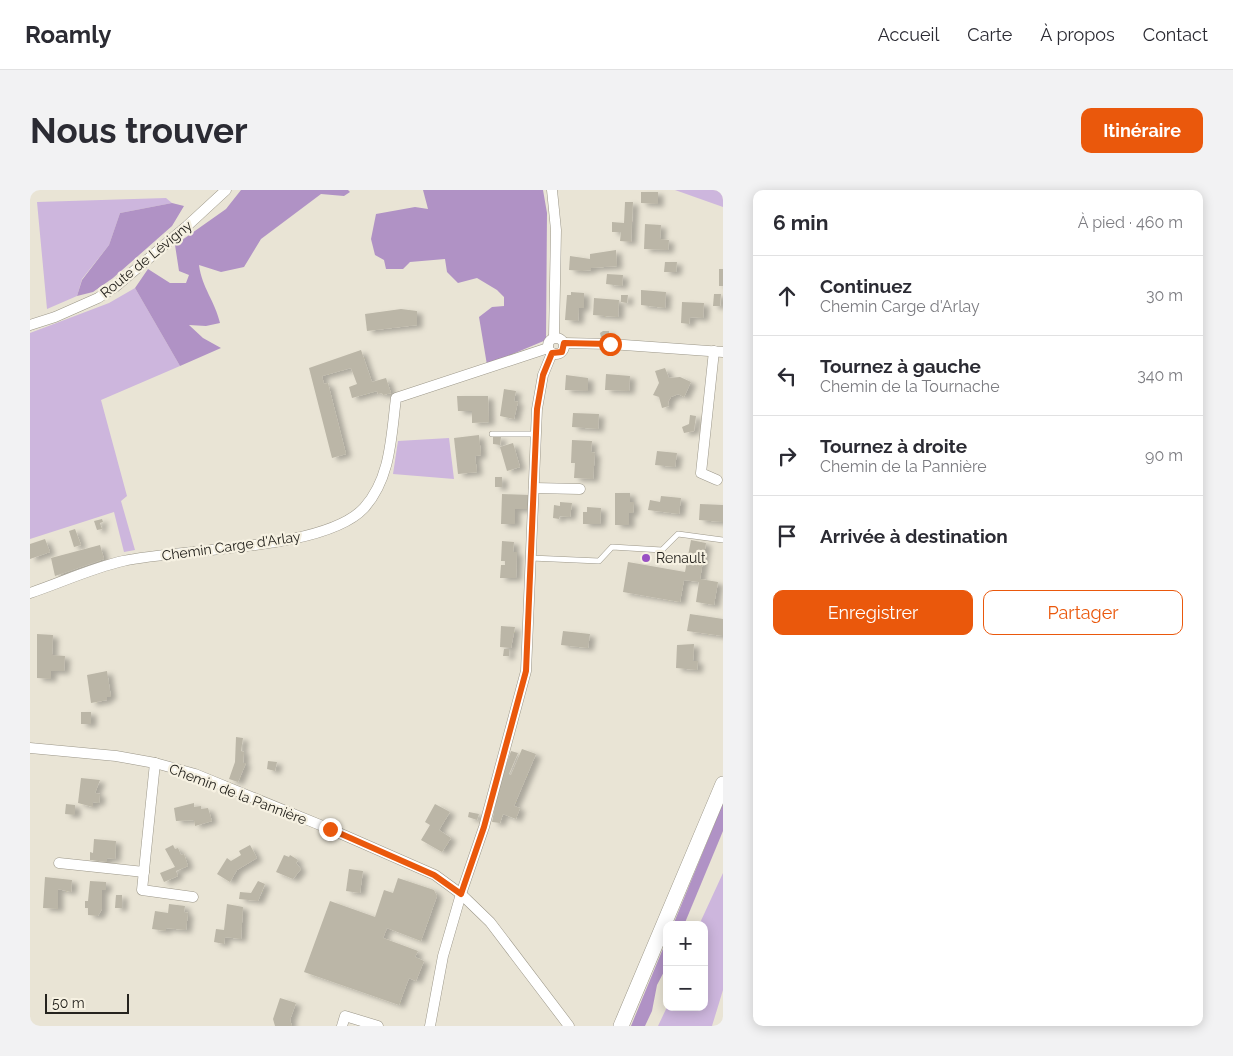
<!DOCTYPE html>
<html lang="fr">
<head>
<meta charset="utf-8">
<style>
	body { margin:0; font-family:Raleway,sans-serif; background:#f2f2f3; color:#2b2b33 }
	.controls { position:absolute; right:15px; bottom:15px; display:grid; overflow:hidden; border-radius:10px; box-shadow:0 2px 12px #0003 }
	.controls button { width:45px; height:45px; display:grid; place-items:center; padding:0; border:0; border-bottom:1px solid #e1e1e2; background:#fff; color:#2b2b33; font:25px sans-serif }
	.scale { position:absolute; left:15px; bottom:12px; width:84px; box-sizing:border-box; padding-left:5px; border:2px solid #25231e; border-top:0; font-size:14px; line-height:18px; white-space:nowrap; color:#25231e; -webkit-text-stroke:4px #f6f1e2; paint-order:stroke }
	.stop { position:absolute; width:15px; height:15px; margin:-11px; border:4px solid #ea580c; border-radius:50%; background:#fff }
	.stop.end { background:#ea580c; border-color:#fff; box-shadow:0 1px 5px #0008 }
	.list { margin:0; padding:0; list-style:none }
	h2 { display:flex; justify-content:space-between; align-items:center; height:65px; margin:0; padding:0 20px; font-size:21px }
	h2 small { font-size:16px; font-weight:400; color:#7c7c81 }
	.list li { display:grid; grid-template-columns:32px 1fr auto; gap:15px; align-items:center; box-sizing:border-box; height:80px; padding:0 20px; border-top:1px solid #e1e1e2 }
	.list b { display:block; font-size:19px; white-space:nowrap }
	.list p { margin:0; font-size:16px; white-space:nowrap; color:#7c7c81 }
	.list em { font-size:16px; font-style:normal; color:#7c7c81 }
	.actions { display:flex; gap:10px; padding:15px 20px }
	.actions a { flex:1; padding:11px 0; border:1px solid #ea580c; border-radius:10px; text-align:center; font-size:18px; color:#ea580c }
	.actions .main { background:#ea580c; color:#fff }
	.icon { flex:none; width:28px; height:28px; fill:none; stroke:currentColor; stroke-width:2; stroke-linecap:round; stroke-linejoin:round }
	.map { position:relative; flex:none; width:693px; height:836px; overflow:hidden; border-radius:10px }
	header { display:flex; align-items:center; gap:30px; box-sizing:border-box; height:70px; padding:0 25px; background:#fff; border-bottom:1px solid #e1e1e2 }
	header strong { font-size:24px }
	nav { display:flex; gap:28px; margin-inline-start:auto; font-size:18px }
	.intro { display:flex; align-items:center; justify-content:space-between; box-sizing:border-box; height:120px; padding:0 30px }
	h1 { margin:0; font-size:35px }
	.button { padding:12px 22px; border-radius:10px; background:#ea580c; color:#fff; font-size:18px; font-weight:700 }
	main { display:flex; gap:30px; padding:0 30px }
	aside { flex:1; background:#fff; border-radius:10px; box-shadow:0 2px 12px #0003 }
	.map>svg:first-child { display:block }
</style>
</head>
<body>
<header>
<strong>Roamly</strong>
<nav><a>Accueil</a><a>Carte</a><a>À propos</a><a>Contact</a></nav>
</header>
<div class="intro"><h1>Nous trouver</h1><a class="button">Itinéraire</a></div>
<main>
<div class="map">
<svg width="693" height="836" viewBox="0 0 693 836">
	<defs>
		<filter id="shadow"><feDropShadow dx="5.5" dy="3" stdDeviation="2.5" flood-color="#0004"/></filter>
	</defs>
	<rect width="100%" height="100%" fill="#e9e4d5"/>
	<!-- green -->
	<g fill="#cdb6dd">
		<path d="M645,0h48v17z"/>
		<path d="M136,8l6,5 -52,10 -11,32 -27,34 -5,17 -30,13 -10,-107z"/>
		<path d="M105,98l45,78 -79,34 26,96 -6,5 14,49 -11,2 -10,-40 -84,27v-206l79,-30z"/>
		<path d="M419,248l5,41 -61,-5 5,-33z"/>
		<path d="M693,683v117l-11,36h-54l9,-19h37v-82h-5z"/>
	</g>
	<!-- forest -->
	<g fill="#b092c5">
		<path d="M211,0h107l2,2 -6,4 -23,-2 -60,45 -17,28 -23,5 -22,-7c3,23 16,36 21,58l-14,3 -17,-1 14,13 18,10 -41,18 -45,-78 13,-19 22,14h16l3,-8 -10,-4 -4,-26 51,-36z"/>
		<path d="M393,0h120l4,23 -1,127 -59,25 -8,-48 13,-10 12,-1v-9l-7,-7 -20,-12 -19,5 -11,-11 -2,-13 -35,3 -7,7h-17l-2,-9 -9,-5 -4,-16 5,-25 39,-7 13,2z"/>
		<path d="M142,13l12,3 -12,20 -59,52 -20,14 -16,4 5,-16 27,-35 11,-32z"/>
		<path d="M693,613v28l-39,94h-11z"/>
		<path d="M637,749v27l-10,19 -5,26 -7,15h-14z"/>
	</g>
	<!-- building -->
	<g fill="#bbb6a7" filter="url(#shadow)">
		<path d="M611,2h17v12l-17,-1z"/>
		<path d="M595,12h8l-2,40 -11,-1 1,-9h-9v-10l12,1z"/>
		<path d="M615,34l16,1 -1,14 9,1 -1,10 -24,-1z"/>
		<path d="M586,60l1,16 -26,2v2l-9,1 -13,-1 1,-14 20,3v-5z"/>
		<path d="M635,72h12l-1,10h-12z"/>
		<rect x="689" y="79" width="4" height="17"/>
		<path d="M577,84l16,1 -1,11 -16,-2z"/>
		<path d="M611,100l25,2 -1,16 -24,-3z"/>
		<path d="M541,102l13,1v15h-5l-1,13 -13,-1 2,-25h4z"/>
		<path d="M684,104h7l-1,12h-7z"/>
		<path d="M591,105h7l-1,8 -6,-1z"/>
		<path d="M564,108l25,2 -1,17 -25,-2z"/>
		<path d="M652,112l22,1 -1,15 -13,-1 -1,7 -8,-1z"/>
		<path d="M371,119l16,2v14l-50,6 -2,-17z"/>
		<path d="M573,141h6v6h-8l-1,-4z"/>
		<path d="M331,160l11,32 14,-4 5,15 -8,2 -1,-2 -4,1 -1,-3 -25,7 -3,-11 8,-3 -6,-16 -29,8 2,8 4,-1 18,71 -14,4 -23,-90z"/>
		<path d="M635,178l4,10 11,-1 11,5 -7,15 -6,-3 -7,3 -3,5 1,4 -7,2 -3,-11 -6,-2 6,-12 -4,-12z"/>
		<path d="M576,184l24,2 -1,15 -24,-1z"/>
		<path d="M536,185l22,3v13l-23,-1z"/>
		<path d="M474,199l12,2 -2,10 4,1 -4,17 -14,-3z"/>
		<path d="M427,206h31l1,26 -17,1v-12h-14z"/>
		<path d="M543,223l26,1 -1,15 -26,-2z"/>
		<path d="M660,225l6,1 -2,15 -10,2 -2,-6 7,-3z"/>
		<path d="M449,245l2,20 -6,1 2,16 -19,2 -4,-36z"/>
		<path d="M463,247h8l-1,8 -7,-1z"/>
		<path d="M542,250l20,1 -1,11 4,1 -2,26 -19,-1 1,-15h-4z"/>
		<path d="M483,253l7,24 -13,4 -7,-24z"/>
		<path d="M627,261l20,2 -2,14 -20,-2z"/>
		<rect x="465" y="287" width="7" height="10"/>
		<path d="M585,303h15v9h4l-1,11h-4v12h-14z"/>
		<path d="M472,304l28,1v14h-15v15h-14z"/>
		<path d="M631,306l20,2 -2,16 -31,-4 2,-10 10,2z"/>
		<path d="M530,312l12,1 -2,14 -10,-1 -1,3 -6,-1 1,-13 6,1z"/>
		<path d="M670,314l23,1v17l-24,-2z"/>
		<path d="M557,317l14,1 -1,16h-17v-12h4z"/>
		<path d="M72,329l1,3 -3,1 2,6 -5,1 -3,-9z"/>
		<path d="M45,339l6,16 -7,2 -5,-16z"/>
		<path d="M15,349l5,13 -20,7v-15z"/>
		<path d="M661,350l15,3 -6,36 18,3 -4,23 -18,-3 3,-20 -15,-2 -4,22 -57,-10 5,-30 57,10z"/>
		<path d="M472,351l12,1 -1,10h4l-1,26h-16l1,-13h4v-4h-4z"/>
		<path d="M70,355l4,14 -49,17 -4,-18z"/>
		<path d="M660,424l33,5v17l-36,-5z"/>
		<path d="M471,436l14,1 -4,21 -11,-1z"/>
		<path d="M533,441l27,3 -2,14 -27,-3z"/>
		<path d="M7,444l16,1 -1,20 13,1 -1,15h-13v8l-14,-1z"/>
		<path d="M664,454l-1,17h5l-1,9 -21,-2 1,-23z"/>
		<path d="M474,459h5v7h-6z"/>
		<path d="M77,481l4,26h-4v3l-16,3 -4,-28z"/>
		<rect x="51" y="522" width="10" height="12"/>
		<path d="M206,547l7,1 -2,13 3,1 -1,11h3l-8,19 -9,-3 6,-17z"/>
		<path d="M492,559l14,5 -22,52 6,2 -4,11 -13,-5 -3,9 -8,-1 7,-37 12,-34 7,2 -9,21 2,1z"/>
		<path d="M238,571l9,1 -2,9 -8,-2z"/>
		<path d="M51,588l19,2 -5,13 5,1 -1,9 -6,-1v5l-15,-4z"/>
		<path d="M164,613v4l7,-1v3l7,-1 4,13 -17,5 -1,-6 -18,1 -2,-13z"/>
		<path d="M36,614l9,1v10l-10,-1z"/>
		<path d="M405,614l15,8 -11,18 12,8 -9,14 -21,-12 9,-15 -5,-3z"/>
		<path d="M439,622l10,2 -2,6 -9,-3z"/>
		<path d="M64,649l22,2 -1,18 -8,-1v4l-17,-2v-8l3,1z"/>
		<path d="M143,655l2,4 3,-1 3,7 3,-1 4,12 -12,5 2,5 -14,6 -4,-9 15,-6 -10,-18z"/>
		<path d="M220,655l7,13 -20,12 -7,12 -13,-8 10,-16 4,3 10,-6 -2,-4z"/>
		<path d="M254,665l5,2 1,-2 8,5 -2,3 5,6 -8,10 -17,-7z"/>
		<path d="M319,679l14,2 -3,22 -14,-2z"/>
		<path d="M15,687l27,3 -1,12 -13,-3v20l-15,-1z"/>
		<path d="M368,688l36,12 3,6 -16,45 -34,-13 -4,10 35,13 -3,6 9,4 -8,20 -7,-3 -10,27 -95,-33 26,-71 45,16 9,-27 9,3z"/>
		<path d="M60,691l16,1v8h-4v19l-4,7 -10,-1v-7h-3v-7h3z"/>
		<path d="M228,691l7,3 -7,17 -19,-2 1,-7 11,1z"/>
		<path d="M86,705h6v13h-7z"/>
		<path d="M139,714l16,2 -1,6 4,1 -2,17 -20,-2v3l-14,-2 3,-18 13,2z"/>
		<path d="M197,714l16,3 -2,32 -16,-2 -1,7 -10,-2 2,-13 8,1z"/>
		<path d="M250,808l16,5 -6,17 2,6h-17l-2,-7z"/>
	</g>
	<g fill="none" stroke-linecap="round" stroke-linejoin="round">
		<defs>
			<g id="service">
				<path d="M462,244h44"/>
				<path d="M501,368l68,3 13,-14 50,3 16,-16 45,6"/>
			</g>
			<g id="minor">
				<path d="M522,0l4,40 -2,107"/>
				<path d="M0,135l25,-8 43,-19 17,-11 72,-61 39,-36"/>
				<circle cx="526" cy="156" r="8"/>
				<path d="M534,153l46,1 113,8"/>
				<path d="M684,161l-13,122 16,7"/>
				<path d="M504,298l46,1"/>
				<path d="M0,403c30,-10 62,-25 93,-32 58,-13 201,-10 241,-53 27,-30 27,-71 32,-110l152,-50"/>
				<path d="M0,558l86,8 39,7 40,11 135,55 105,46 26,19 29,28 79,104"/>
				<path d="M125,573l-13,127 51,7"/>
				<path d="M29,673l85,9"/>
				<path d="M312,836l3,-10 33,10"/>
				<path d="M400,836l13,-70 18,-62 23,-67 42,-156 11,-262 6,-34 9,-22"/>
			</g>
			<path id="secondary" d="M591,836l102,-242"/>
		</defs>
		<!-- service casing -->
		<use href="#service" stroke="#9b9688" stroke-width="6"/>
		<!-- minor casing -->
		<use href="#minor" stroke="#9b9688" stroke-width="11"/>
		<!-- secondary casing -->
		<use href="#secondary" stroke="#9b9688" stroke-width="16"/>
		<!-- service -->
		<use href="#service" stroke="#fff" stroke-width="5"/>
		<!-- minor -->
		<use href="#minor" stroke="#fff" stroke-width="10"/>
		<!-- secondary -->
		<use href="#secondary" stroke="#fff" stroke-width="15"/>
	</g>
	<g fill="none" stroke-linecap="round" stroke-linejoin="round">
		<!-- route -->
		<path stroke="#ea580c" stroke-width="6" d="M300,639l104,46 27,19 23,-67 42,-156 11,-262 6,-34 9,-22 10,-1 2,-9 46,1"/>
	</g>
	<!-- markers -->
	<circle fill="#9951c4" stroke="#f6f1e2" stroke-width="2" cx="616" cy="368" r="5"/>
	<g text-anchor="middle" dominant-baseline="central" stroke-width="4.5" stroke-linejoin="round" paint-order="stroke">
		<!-- street labels -->
		<g font-size="14" fill="#25231e" stroke="#f6f1e2">
			<text transform="translate(116 69) rotate(-39)">Route de Lévigny</text>
			<text transform="translate(201 356) rotate(-8)">Chemin Carge d'Arlay</text>
			<text transform="translate(208 604) rotate(21)">Chemin de la Pannière</text>
		</g>
		<!-- poi labels -->
		<g font-size="14" fill="#25231e" stroke="#f6f1e2" text-anchor="start">
			<text x="626" y="368">Renault</text>
		</g>
	</g>
</svg>
<div class="controls">
<button>+</button>
<button>−</button>
</div>
<div class="scale">50 m</div>
<div class="stop" style="left:580px;top:154px"></div>
<div class="stop end" style="left:300px;top:639px"></div>
</div>
<aside>
<h2>6 min<small>À pied · 460 m</small></h2>
<ul class="list">
<li><svg class="icon" aria-label="ahead" viewBox="0 0 24 24"><path d="M12 20V5M6 11l6-6 6 6"/></svg><div><b>Continuez</b><p>Chemin Carge d'Arlay</p></div><em>30 m</em></li>
<li><svg class="icon" aria-label="left" viewBox="0 0 24 24"><path d="M17 20v-9H6M10 6l-5 5 5 5"/></svg><div><b>Tournez à gauche</b><p>Chemin de la Tournache</p></div><em>340 m</em></li>
<li><svg class="icon" aria-label="right" viewBox="0 0 24 24"><path d="M7 20v-9h11M14 6l5 5-5 5"/></svg><div><b>Tournez à droite</b><p>Chemin de la Pannière</p></div><em>90 m</em></li>
<li><svg class="icon" aria-label="arrive" viewBox="0 0 24 24"><path d="M6 21V4h12l-3 4 3 4H6"/></svg><div><b>Arrivée à destination</b></div></li>
</ul>
<div class="actions"><a class="main">Enregistrer</a><a>Partager</a></div>
</aside>
</main>
</body>
</html>
